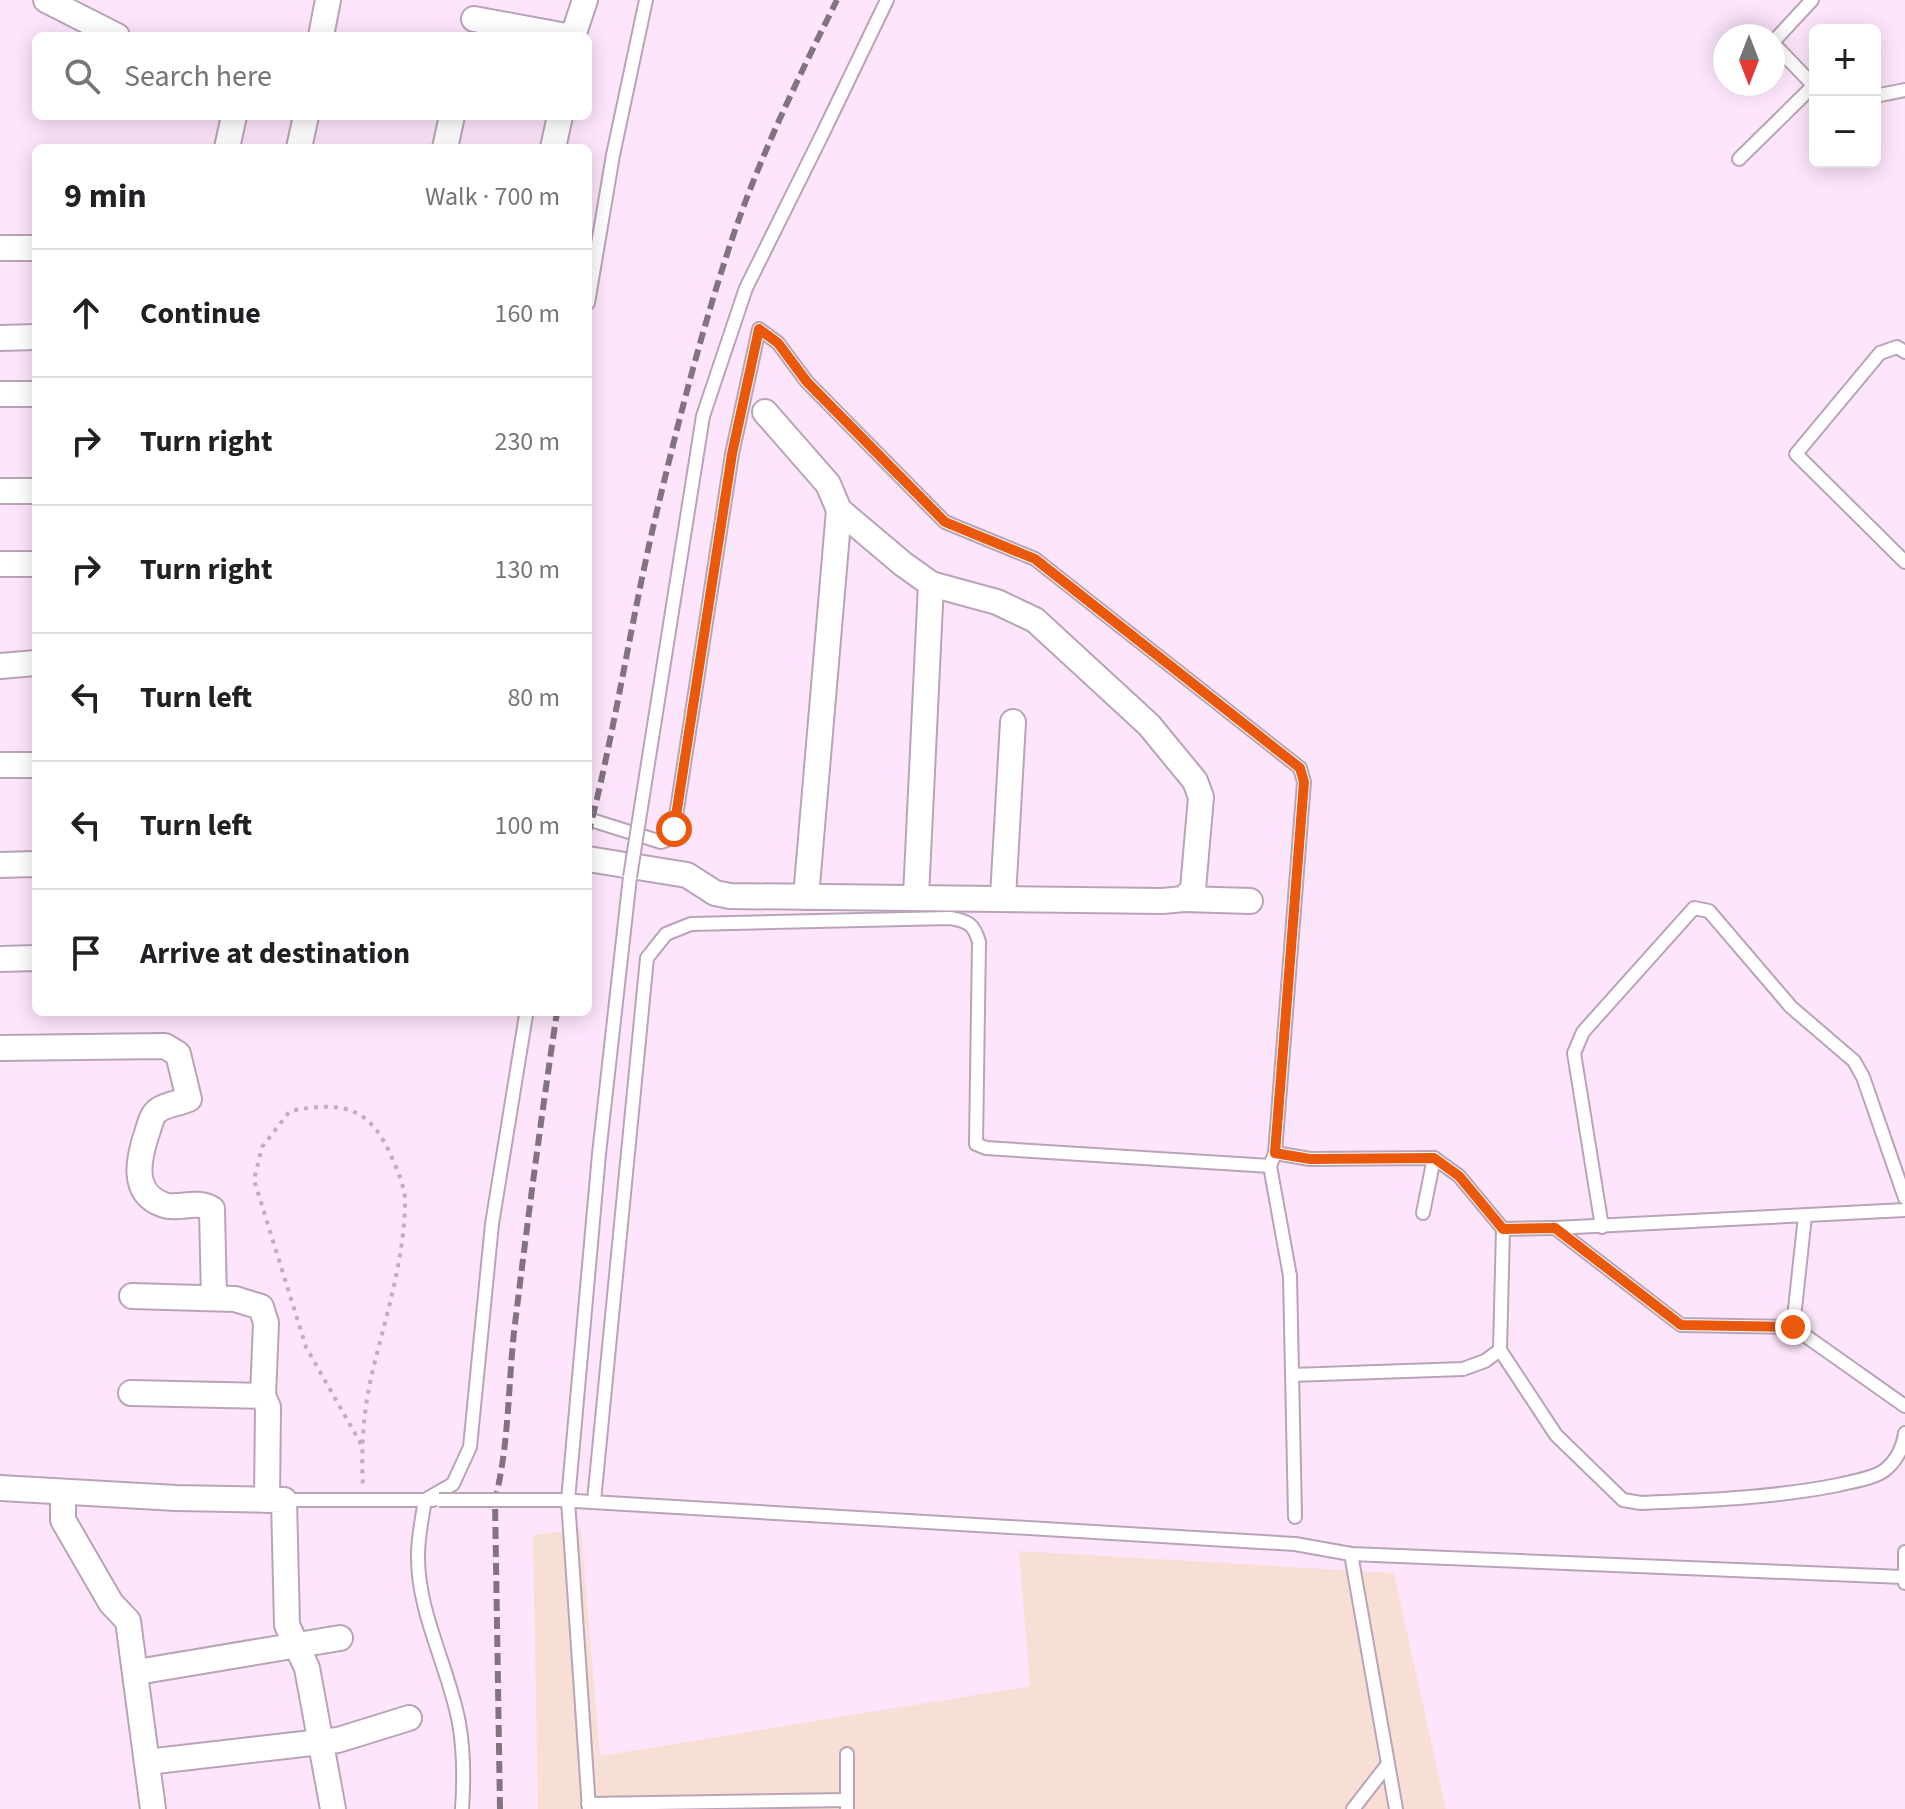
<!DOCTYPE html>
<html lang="en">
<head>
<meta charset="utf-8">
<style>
	body { margin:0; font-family:"Source Sans 3",sans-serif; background:#f2f2f2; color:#202124 }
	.controls { position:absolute; right:24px; top:24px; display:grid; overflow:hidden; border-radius:12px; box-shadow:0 4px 20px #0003 }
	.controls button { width:72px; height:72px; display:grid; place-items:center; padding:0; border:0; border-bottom:2px solid #e0e0e0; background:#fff; color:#202124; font:40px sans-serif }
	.compass { position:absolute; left:1713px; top:24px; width:72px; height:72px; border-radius:50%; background:#fff; box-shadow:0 4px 20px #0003; rotate:180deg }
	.stop { position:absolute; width:24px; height:24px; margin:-18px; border:6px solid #ea580c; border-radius:50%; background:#fff }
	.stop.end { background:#ea580c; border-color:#fff; box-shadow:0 2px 8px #0008 }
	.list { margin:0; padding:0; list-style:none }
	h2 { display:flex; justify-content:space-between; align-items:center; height:104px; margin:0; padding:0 32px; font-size:34px }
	h2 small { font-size:26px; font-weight:400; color:#757577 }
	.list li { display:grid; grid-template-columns:52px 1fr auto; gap:24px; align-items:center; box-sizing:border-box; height:128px; padding:0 32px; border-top:2px solid #e0e0e0 }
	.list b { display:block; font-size:30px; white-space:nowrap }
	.list em { font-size:26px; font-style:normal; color:#757577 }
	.icon { flex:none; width:44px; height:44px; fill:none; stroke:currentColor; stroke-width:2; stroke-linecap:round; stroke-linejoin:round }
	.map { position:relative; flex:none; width:1905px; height:1809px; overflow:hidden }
	.search { position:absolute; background:#fff; box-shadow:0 4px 20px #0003; left:32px; top:32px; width:560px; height:88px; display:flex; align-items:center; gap:20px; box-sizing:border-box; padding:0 28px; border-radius:12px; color:#757577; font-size:30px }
	.panel { position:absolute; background:#fff; box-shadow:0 4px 20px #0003; left:32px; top:144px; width:560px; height:872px; border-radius:12px }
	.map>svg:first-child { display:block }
</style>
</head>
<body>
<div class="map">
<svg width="1905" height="1809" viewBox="0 0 1905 1809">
	<rect width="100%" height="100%" fill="#fde6fb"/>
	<!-- industrial -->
	<path fill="#f7dfd5" d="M581,1529l19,227 430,-70 -11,-135 375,22 52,236h-908l-5,-274z"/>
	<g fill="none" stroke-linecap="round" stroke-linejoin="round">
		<defs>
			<g id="service">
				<path d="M1773,42l39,-42"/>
				<path d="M1773,43l42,44"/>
				<path d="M1875,96l30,-6"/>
				<path d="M822,135l65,-135"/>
				<path d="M1739,159l74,-73"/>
				<path d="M588,303l25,-148 33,-155"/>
				<path d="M1905,352l-8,-5 -17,6 -84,101 109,108"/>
				<path d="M588,819l73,23 9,-3 4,-10 58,-375 27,-125 19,14 29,39 138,140 90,37 265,209 4,14 -29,371"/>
				<path d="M1434,1158l25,18 44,53"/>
				<path d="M1805,1216l-12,111 -112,-2 -126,-97 350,-18"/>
				<path d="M1602,1227l-28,-174 9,-21 111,-124 15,3 82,96 63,54 9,16 42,121"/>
				<path d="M1555,1228l-52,1 -3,121 56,85 67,65 18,3c67,-3 131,-5 197,-18 15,-4 35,-6 47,-15 12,-10 18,-22 20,-37"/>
				<path d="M1793,1327l112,79"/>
				<path d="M1292,1375l171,-6 22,-8 15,-11"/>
				<path d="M284,1500h149"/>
				<path d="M558,1500l737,44 56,10 552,23"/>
				<path d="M594,1501l53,-543 19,-24 25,-10 259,-6c18,3 24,6 29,24l-3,202 10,4 284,18"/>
				<path d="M1295,1517l-5,-241 -20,-110 5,-13 35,6 124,-1 -11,55"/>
				<path d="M1905,1552v31"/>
				<path d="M1351,1554l45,255"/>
				<path d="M847,1754v55"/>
				<path d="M588,1804l259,-4"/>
				<path d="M462,1809c2,-29 2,-58 -3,-86 -10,-55 -42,-111 -41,-168 0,-18 4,-37 7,-55l28,-16 17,-37 22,-223 34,-209"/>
				<path d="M589,1809l-21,-309 31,-346 31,-277"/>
				<path d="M1353,1809l35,-45"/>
			</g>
			<g id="minor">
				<path d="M46,0l71,36"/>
				<path d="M474,19l92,17"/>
				<path d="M321,36l7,-36"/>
				<path d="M573,36l12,-36"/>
				<path d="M227,148l7,-32"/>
				<path d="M299,148l7,-32"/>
				<path d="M445,148l7,-32"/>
				<path d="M553,148l7,-32"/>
				<path d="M0,248h36"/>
				<path d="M0,338l36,-1"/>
				<path d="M0,394h36"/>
				<path d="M0,491h36"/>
				<path d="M0,564h36"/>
				<path d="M0,666l36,-3"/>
				<path d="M0,765h36"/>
				<path d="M588,859l99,16 28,18 15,3 432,5 22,-2 9,-10 8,-92 -6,-16 -46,-56 -114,-105 -38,-18 -66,-18 -28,-20 -64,-54 -11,-26 -63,-72"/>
				<path d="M0,865l36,-1"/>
				<path d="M916,896l15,-312"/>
				<path d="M806,897l33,-387"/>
				<path d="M1003,897l10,-175"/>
				<path d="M1184,899l66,2"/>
				<path d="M0,959l36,-1"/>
				<path d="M0,1048l165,-2 13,8 11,45c-9,4 -21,5 -29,10 -7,3 -10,14 -12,21 -9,26 -19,63 16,75 15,5 33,-6 48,4l2,89"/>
				<path d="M132,1296l103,3 26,8 5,16 -3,73"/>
				<path d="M131,1393l132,3 5,11 -1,93"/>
				<path d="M0,1488l176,10 108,2 3,125 20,43 26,141"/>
				<path d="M63,1492v28l48,83 17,18 25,188"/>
				<path d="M137,1672l203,-34"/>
				<path d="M147,1762l191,-22 71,-22"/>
			</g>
		</defs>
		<!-- service casing -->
		<use href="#service" stroke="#b9a4b7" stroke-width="16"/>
		<!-- minor casing -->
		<use href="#minor" stroke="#b9a4b7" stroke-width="28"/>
		<!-- path -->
		<path stroke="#c0aebe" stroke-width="4" stroke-dasharray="4 6" stroke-linecap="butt" d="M361,1444l-55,-97 -52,-167 8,-33 28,-36c53,-10 80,-5 102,47 6,14 14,31 13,46 -1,59 -21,118 -34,174 -8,36 -10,72 -8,109"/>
		<!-- service -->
		<use href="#service" stroke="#fff" stroke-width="12"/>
		<!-- minor -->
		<use href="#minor" stroke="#fff" stroke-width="24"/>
		<!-- rail -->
		<g stroke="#817480" stroke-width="6" stroke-dasharray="12 6" stroke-linecap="butt">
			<path d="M588,835c26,-100 41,-202 64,-303 23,-98 48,-197 80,-293 28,-83 66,-161 105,-239"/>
			<path d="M500,1809l-5,-309c14,-55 13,-112 19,-168 13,-107 27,-214 43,-320"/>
		</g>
		<defs>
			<g id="service-bridge">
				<path d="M630,877l73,-461 43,-128 76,-153"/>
				<path d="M439,1500h119"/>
			</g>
		</defs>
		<!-- service-bridge casing -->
		<use href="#service-bridge" stroke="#b9a4b7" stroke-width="16" stroke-linecap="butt"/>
		<!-- service-bridge -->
		<use href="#service-bridge" stroke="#fff" stroke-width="12"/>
	</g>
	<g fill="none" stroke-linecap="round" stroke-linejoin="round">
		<!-- route -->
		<path stroke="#ea580c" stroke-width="10" d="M674,829l58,-375 27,-125 19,14 29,39 138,140 90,37 265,209 4,14 -29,371 35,6 124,-1 25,18 44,53 52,-1 126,97 112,2"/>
	</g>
</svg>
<div class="controls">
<button>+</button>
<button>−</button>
</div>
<svg class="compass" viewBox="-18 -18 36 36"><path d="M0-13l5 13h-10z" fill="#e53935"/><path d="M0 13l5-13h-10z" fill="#757577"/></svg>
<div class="stop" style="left:674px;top:829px"></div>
<div class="stop end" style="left:1793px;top:1327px"></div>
<div class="search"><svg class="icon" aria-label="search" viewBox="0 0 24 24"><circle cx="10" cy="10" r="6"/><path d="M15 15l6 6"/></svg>Search here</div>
<section class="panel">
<h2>9 min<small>Walk · 700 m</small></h2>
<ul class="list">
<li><svg class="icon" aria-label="ahead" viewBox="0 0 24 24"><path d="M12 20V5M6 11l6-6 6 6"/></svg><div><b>Continue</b></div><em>160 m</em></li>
<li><svg class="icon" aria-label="right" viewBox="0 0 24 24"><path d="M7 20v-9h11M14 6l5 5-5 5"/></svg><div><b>Turn right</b></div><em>230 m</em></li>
<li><svg class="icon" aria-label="right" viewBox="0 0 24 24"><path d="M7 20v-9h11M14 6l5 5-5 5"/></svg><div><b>Turn right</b></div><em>130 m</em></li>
<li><svg class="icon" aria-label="left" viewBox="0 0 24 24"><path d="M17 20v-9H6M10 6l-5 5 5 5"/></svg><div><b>Turn left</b></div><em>80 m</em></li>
<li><svg class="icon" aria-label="left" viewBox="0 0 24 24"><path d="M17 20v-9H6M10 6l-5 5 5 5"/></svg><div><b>Turn left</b></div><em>100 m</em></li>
<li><svg class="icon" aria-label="arrive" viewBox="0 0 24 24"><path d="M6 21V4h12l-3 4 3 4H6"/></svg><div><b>Arrive at destination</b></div></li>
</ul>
</section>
</div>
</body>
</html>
